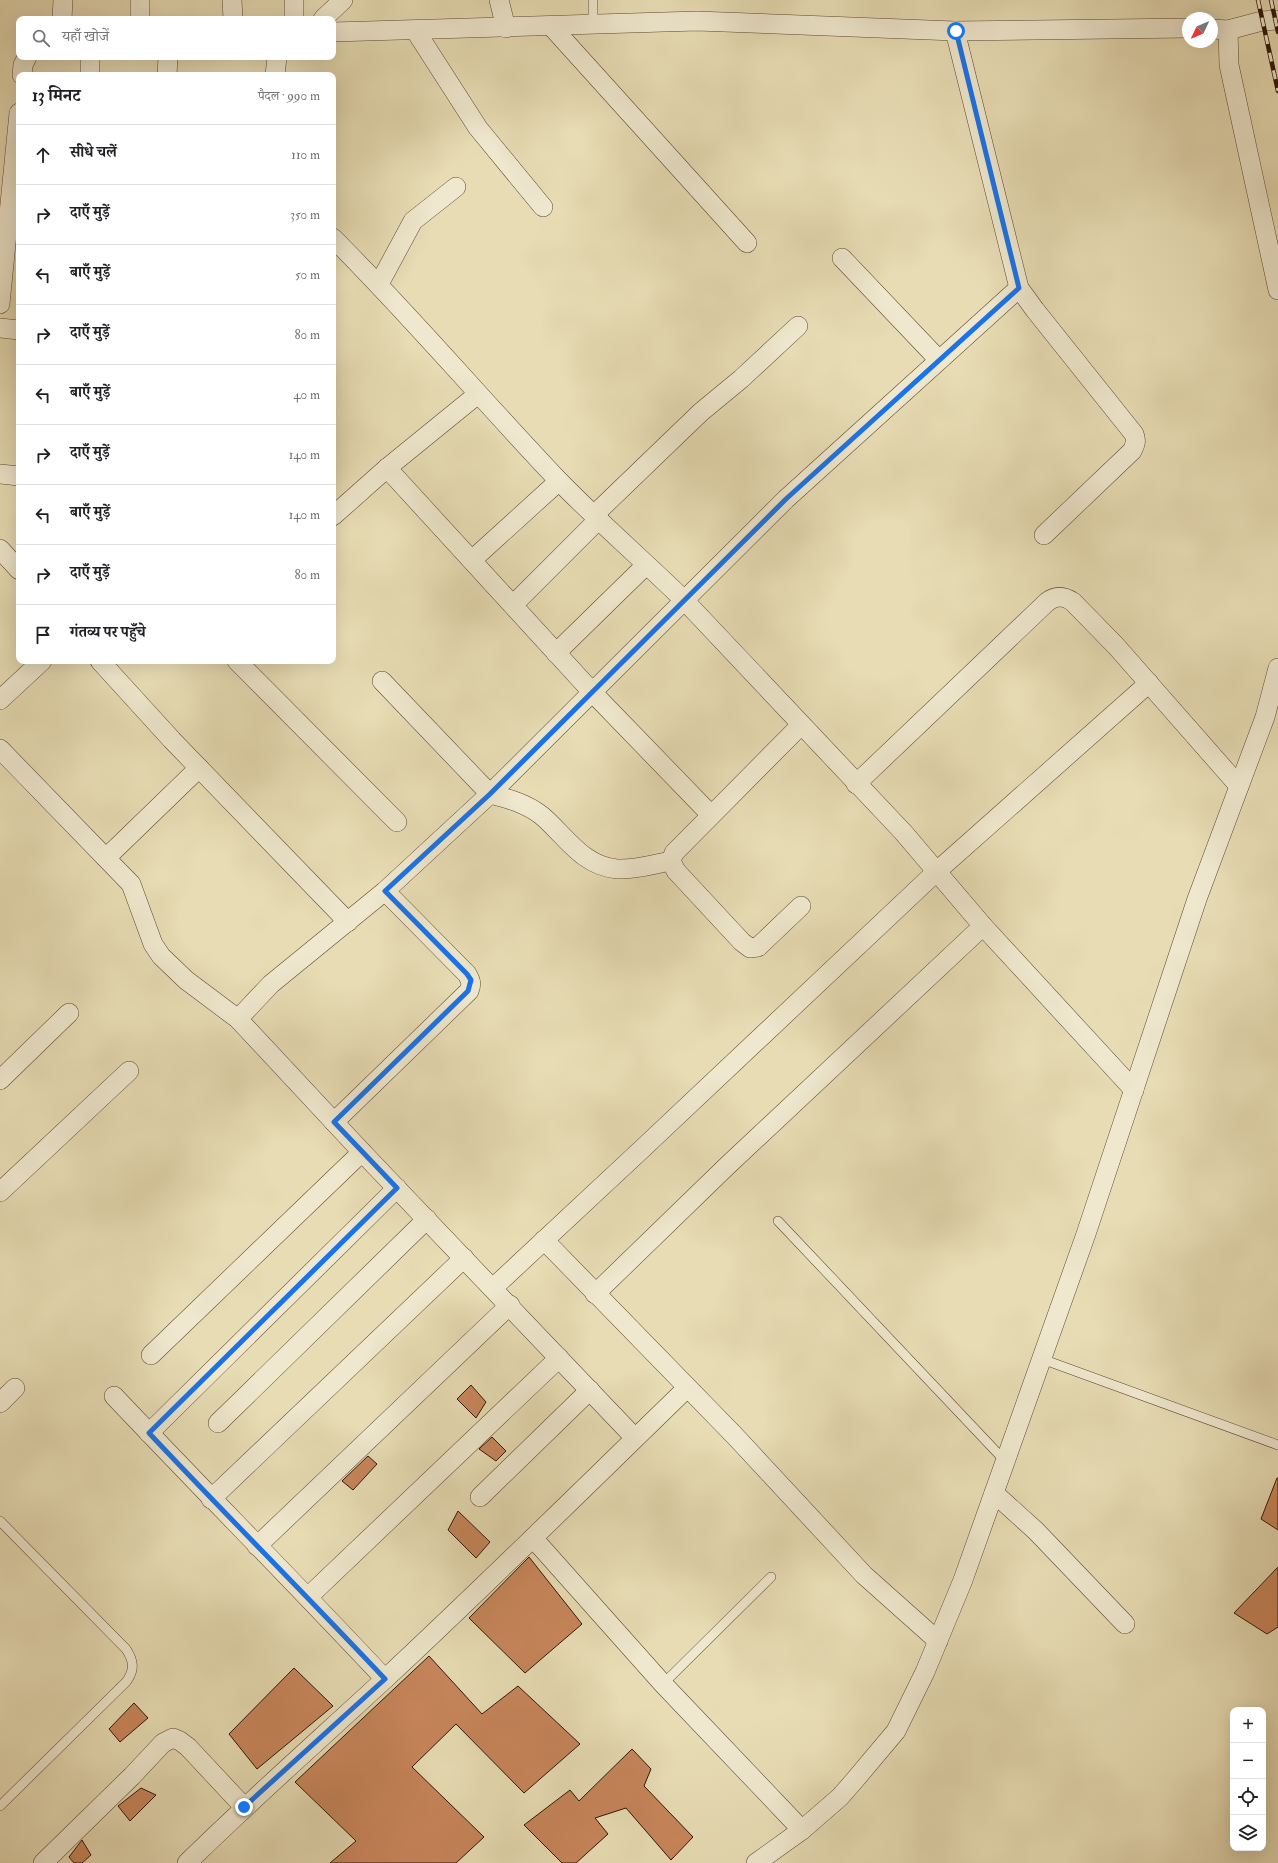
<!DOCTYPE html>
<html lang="hi">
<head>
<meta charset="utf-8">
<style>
	body { margin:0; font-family:"IM FELL Double Pica","Noto Serif Devanagari",serif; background:#f2f2f2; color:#202124 }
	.controls { position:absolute; right:12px; bottom:12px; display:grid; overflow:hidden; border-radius:8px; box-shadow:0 4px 16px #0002 }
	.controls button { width:36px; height:36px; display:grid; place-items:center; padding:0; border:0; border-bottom:1px solid #e0e0e0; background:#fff; color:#202124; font:20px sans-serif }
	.compass { position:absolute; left:1182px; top:12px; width:36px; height:36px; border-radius:50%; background:#fff; box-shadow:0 4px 16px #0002; rotate:226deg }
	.stop { position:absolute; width:12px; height:12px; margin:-9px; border:3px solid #1a73e8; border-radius:50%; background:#fff }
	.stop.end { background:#1a73e8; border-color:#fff; box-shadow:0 1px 4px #0008 }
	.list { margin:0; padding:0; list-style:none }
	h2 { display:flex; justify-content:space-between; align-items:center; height:52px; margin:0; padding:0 16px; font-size:17px }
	h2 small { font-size:13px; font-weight:400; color:#757577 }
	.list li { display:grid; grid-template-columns:26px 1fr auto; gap:12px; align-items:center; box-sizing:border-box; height:60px; padding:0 16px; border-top:1px solid #e0e0e0 }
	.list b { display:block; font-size:15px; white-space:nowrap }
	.list em { font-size:13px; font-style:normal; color:#757577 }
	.icon { flex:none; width:22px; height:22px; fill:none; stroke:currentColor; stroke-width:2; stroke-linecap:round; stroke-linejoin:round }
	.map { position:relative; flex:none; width:1278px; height:1863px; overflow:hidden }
	.search { position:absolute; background:#fff; box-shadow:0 4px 16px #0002; left:16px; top:16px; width:320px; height:44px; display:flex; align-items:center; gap:10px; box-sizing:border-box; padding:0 14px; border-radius:8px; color:#757577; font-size:15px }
	.panel { position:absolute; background:#fff; box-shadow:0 4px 16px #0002; left:16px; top:72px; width:320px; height:592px; border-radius:8px }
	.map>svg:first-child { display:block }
</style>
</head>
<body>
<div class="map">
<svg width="1278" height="1863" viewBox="0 0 1278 1863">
	<rect width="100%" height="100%" fill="#e7dcb4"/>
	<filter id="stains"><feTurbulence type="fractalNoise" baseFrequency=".005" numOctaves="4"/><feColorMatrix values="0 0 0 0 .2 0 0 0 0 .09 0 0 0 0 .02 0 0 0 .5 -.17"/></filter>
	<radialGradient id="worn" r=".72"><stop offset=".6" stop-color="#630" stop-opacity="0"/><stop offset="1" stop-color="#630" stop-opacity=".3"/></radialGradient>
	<!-- building -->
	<g fill="#c8865b" stroke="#301705">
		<path d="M471,1385l15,17 -10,16 -19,-19z"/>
		<path d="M492,1437l14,14 -10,10 -17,-12z"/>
		<path d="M368,1456l9,8 -24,26 -11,-9z"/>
		<path d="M1277,1478h1v52l-17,-11z"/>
		<path d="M458,1511l32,31 -14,16 -28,-28z"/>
		<path d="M529,1557l53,67 -57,49 -56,-55z"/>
		<path d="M1278,1567v60l-11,7 -33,-21z"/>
		<path d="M429,1656l53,58 36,-28 62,58 -56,49 -68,-69 -44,43 72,70 -28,26h-126l26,-22 -61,-59z"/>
		<path d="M294,1668l39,38 -76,63 -28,-35z"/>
		<path d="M134,1703l14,15 -28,24 -11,-13z"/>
		<path d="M632,1749l19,20 -7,17 49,51 -22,23 -45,-52 -31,10 13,16 -32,29h-14l-38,-38 46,-35 9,11z"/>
		<path d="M141,1788l15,7 -26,26 -12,-15z"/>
		<path d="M82,1840l9,15 -9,8h-8l-5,-6z"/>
	</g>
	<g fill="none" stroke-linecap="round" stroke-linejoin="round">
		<defs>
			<g id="service">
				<path d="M593,24v-24"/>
				<path d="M778,1221l228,241"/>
				<path d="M1042,1359l236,86"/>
				<path d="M0,1521l126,128c8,12 9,21 0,33l-126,124"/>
				<path d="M663,1684l108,-107"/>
			</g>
			<g id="minor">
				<path d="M140,0v19"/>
				<path d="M232,0l1,19"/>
				<path d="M294,0v19"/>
				<path d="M499,0l7,28"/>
				<path d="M62,19l1,-19"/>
				<path d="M323,19l20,-19"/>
				<path d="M551,26l196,217"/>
				<path d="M1212,29l16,1 34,-9 16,-1"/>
				<path d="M415,30l63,98 65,79"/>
				<path d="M1228,30l1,35 49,225"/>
				<path d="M955,31l64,257 16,22 99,124c3,7 1,11 -2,17l-88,84"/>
				<path d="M333,32l364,-11 258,10 233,-3"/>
				<path d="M22,75l1,-10 4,-8"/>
				<path d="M90,75v-18"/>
				<path d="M167,75l1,-18"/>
				<path d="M275,75l2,-18"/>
				<path d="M333,238c78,78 149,162 225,242 41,42 85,80 127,121l218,231 80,94 151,164"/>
				<path d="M842,258l97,102"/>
				<path d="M379,284l34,-63 43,-34"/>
				<path d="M0,304l19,-191"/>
				<path d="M0,328l19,2"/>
				<path d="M387,468l206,225 118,122"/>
				<path d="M0,474l19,2"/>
				<path d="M594,515l107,-103 40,-33 57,-53"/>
				<path d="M333,516l54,-48 91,-74"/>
				<path d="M0,549l19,21"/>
				<path d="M472,560l87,-79"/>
				<path d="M513,605l86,-86"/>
				<path d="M556,653l90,-88"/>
				<path d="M100,661l72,79 176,182"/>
				<path d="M237,661l160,161"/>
				<path d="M382,681l108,113c19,5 35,9 51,21 24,20 41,51 76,54 18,1 37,-5 54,-8"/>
				<path d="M0,700l42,-39"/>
				<path d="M801,725l-127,128 -3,8 5,10 66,71 8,6 8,-1 43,-41"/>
				<path d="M0,749l131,135 22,60 8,12 25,24 52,39 124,133 273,286"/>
				<path d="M856,784l191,-182c9,-7 17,-6 26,0l43,44 123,140"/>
				<path d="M106,858l93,-90"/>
				<path d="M238,1019l33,-35 114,-93 105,-97 296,-295 233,-211"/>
				<path d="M0,1080l69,-67"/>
				<path d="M334,1122l135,-131c3,-7 2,-10 -2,-17l-82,-83"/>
				<path d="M0,1192l129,-121"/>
				<path d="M544,1240l190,195 130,140 74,66"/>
				<path d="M493,1288l149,-139 294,-277 213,-189"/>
				<path d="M595,1294l132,-128 256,-240"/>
				<path d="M151,1355l211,-203"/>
				<path d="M114,1396c90,95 182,188 271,283"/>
				<path d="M0,1403l15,-15"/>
				<path d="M218,1423l209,-204"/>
				<path d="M149,1433l248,-245"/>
				<path d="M994,1493l42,38 89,93"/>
				<path d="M480,1497l110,-107"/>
				<path d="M211,1499l253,-241"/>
				<path d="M533,1538l130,146 139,146"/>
				<path d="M257,1546l253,-241"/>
				<path d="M308,1597l251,-239"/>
				<path d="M43,1863l89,-87 31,-33 10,-5 7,3 8,6 56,60"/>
				<path d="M187,1863c64,-63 132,-123 198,-184 102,-95 202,-194 302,-291"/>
				<path d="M756,1863l46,-33 38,-33 14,-16 42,-50 29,-59 38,-92 123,-346 111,-335 68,-182 13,-49"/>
			</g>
		</defs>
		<!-- service casing -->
		<use href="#service" stroke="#5e4831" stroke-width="10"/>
		<!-- minor casing -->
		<use href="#minor" stroke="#5e4831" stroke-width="20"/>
		<!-- service -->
		<use href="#service" stroke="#efe8ce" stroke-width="9"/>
		<!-- minor -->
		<use href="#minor" stroke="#efe8ce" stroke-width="19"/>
		<defs>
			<g id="rail">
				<path d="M1258,0l20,91"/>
				<path d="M1271,0l7,32"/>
			</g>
		</defs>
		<!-- rail casing -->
		<use href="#rail" stroke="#301705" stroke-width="4.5"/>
		<!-- rail -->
		<use href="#rail" stroke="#efe8ce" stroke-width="3" stroke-dasharray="9" stroke-linecap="butt"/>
	</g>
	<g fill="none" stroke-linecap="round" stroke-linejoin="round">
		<!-- route -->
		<path stroke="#1a73e8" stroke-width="5" d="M244,1807l141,-128c-78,-83 -158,-163 -236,-246l248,-245 -63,-66 134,-131 3,-11 -4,-6 -82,-83 105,-97 296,-295 233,-211 -63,-257"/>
	</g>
	<rect width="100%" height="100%" filter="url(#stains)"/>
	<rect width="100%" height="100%" fill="url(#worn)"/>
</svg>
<div class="controls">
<button>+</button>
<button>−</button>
<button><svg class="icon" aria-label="locate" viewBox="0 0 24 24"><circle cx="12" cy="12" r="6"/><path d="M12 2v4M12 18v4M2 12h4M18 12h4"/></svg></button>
<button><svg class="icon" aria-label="layers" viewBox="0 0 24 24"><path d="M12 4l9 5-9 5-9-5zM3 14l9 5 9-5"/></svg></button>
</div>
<svg class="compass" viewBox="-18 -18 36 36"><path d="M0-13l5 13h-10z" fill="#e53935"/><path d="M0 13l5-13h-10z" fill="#757577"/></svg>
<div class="stop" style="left:956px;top:31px"></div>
<div class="stop end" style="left:244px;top:1807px"></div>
<div class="search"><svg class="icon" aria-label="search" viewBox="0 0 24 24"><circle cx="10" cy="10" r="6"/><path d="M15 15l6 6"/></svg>यहाँ खोजें</div>
<section class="panel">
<h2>13 मिनट<small>पैदल · 990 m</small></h2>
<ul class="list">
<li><svg class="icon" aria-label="ahead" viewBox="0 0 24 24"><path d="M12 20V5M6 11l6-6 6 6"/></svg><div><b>सीधे चलें</b></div><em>110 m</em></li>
<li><svg class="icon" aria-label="right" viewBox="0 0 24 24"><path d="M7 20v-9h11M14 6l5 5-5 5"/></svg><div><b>दाएँ मुड़ें</b></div><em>350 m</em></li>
<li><svg class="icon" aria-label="left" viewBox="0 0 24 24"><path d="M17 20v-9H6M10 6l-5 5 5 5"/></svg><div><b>बाएँ मुड़ें</b></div><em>50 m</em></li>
<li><svg class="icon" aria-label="right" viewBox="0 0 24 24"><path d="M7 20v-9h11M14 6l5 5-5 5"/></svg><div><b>दाएँ मुड़ें</b></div><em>80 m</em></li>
<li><svg class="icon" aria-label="left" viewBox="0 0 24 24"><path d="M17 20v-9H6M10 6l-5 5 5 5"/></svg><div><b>बाएँ मुड़ें</b></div><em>40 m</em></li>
<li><svg class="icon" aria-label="right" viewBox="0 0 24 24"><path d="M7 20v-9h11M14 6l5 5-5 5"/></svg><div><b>दाएँ मुड़ें</b></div><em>140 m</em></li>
<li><svg class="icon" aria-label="left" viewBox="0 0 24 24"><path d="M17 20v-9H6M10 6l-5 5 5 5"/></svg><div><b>बाएँ मुड़ें</b></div><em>140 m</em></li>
<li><svg class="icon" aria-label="right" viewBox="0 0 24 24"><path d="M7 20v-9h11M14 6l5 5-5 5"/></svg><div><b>दाएँ मुड़ें</b></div><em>80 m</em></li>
<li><svg class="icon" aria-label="arrive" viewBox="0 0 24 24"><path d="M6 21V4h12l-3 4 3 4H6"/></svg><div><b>गंतव्य पर पहुँचे</b></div></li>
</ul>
</section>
</div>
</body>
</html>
